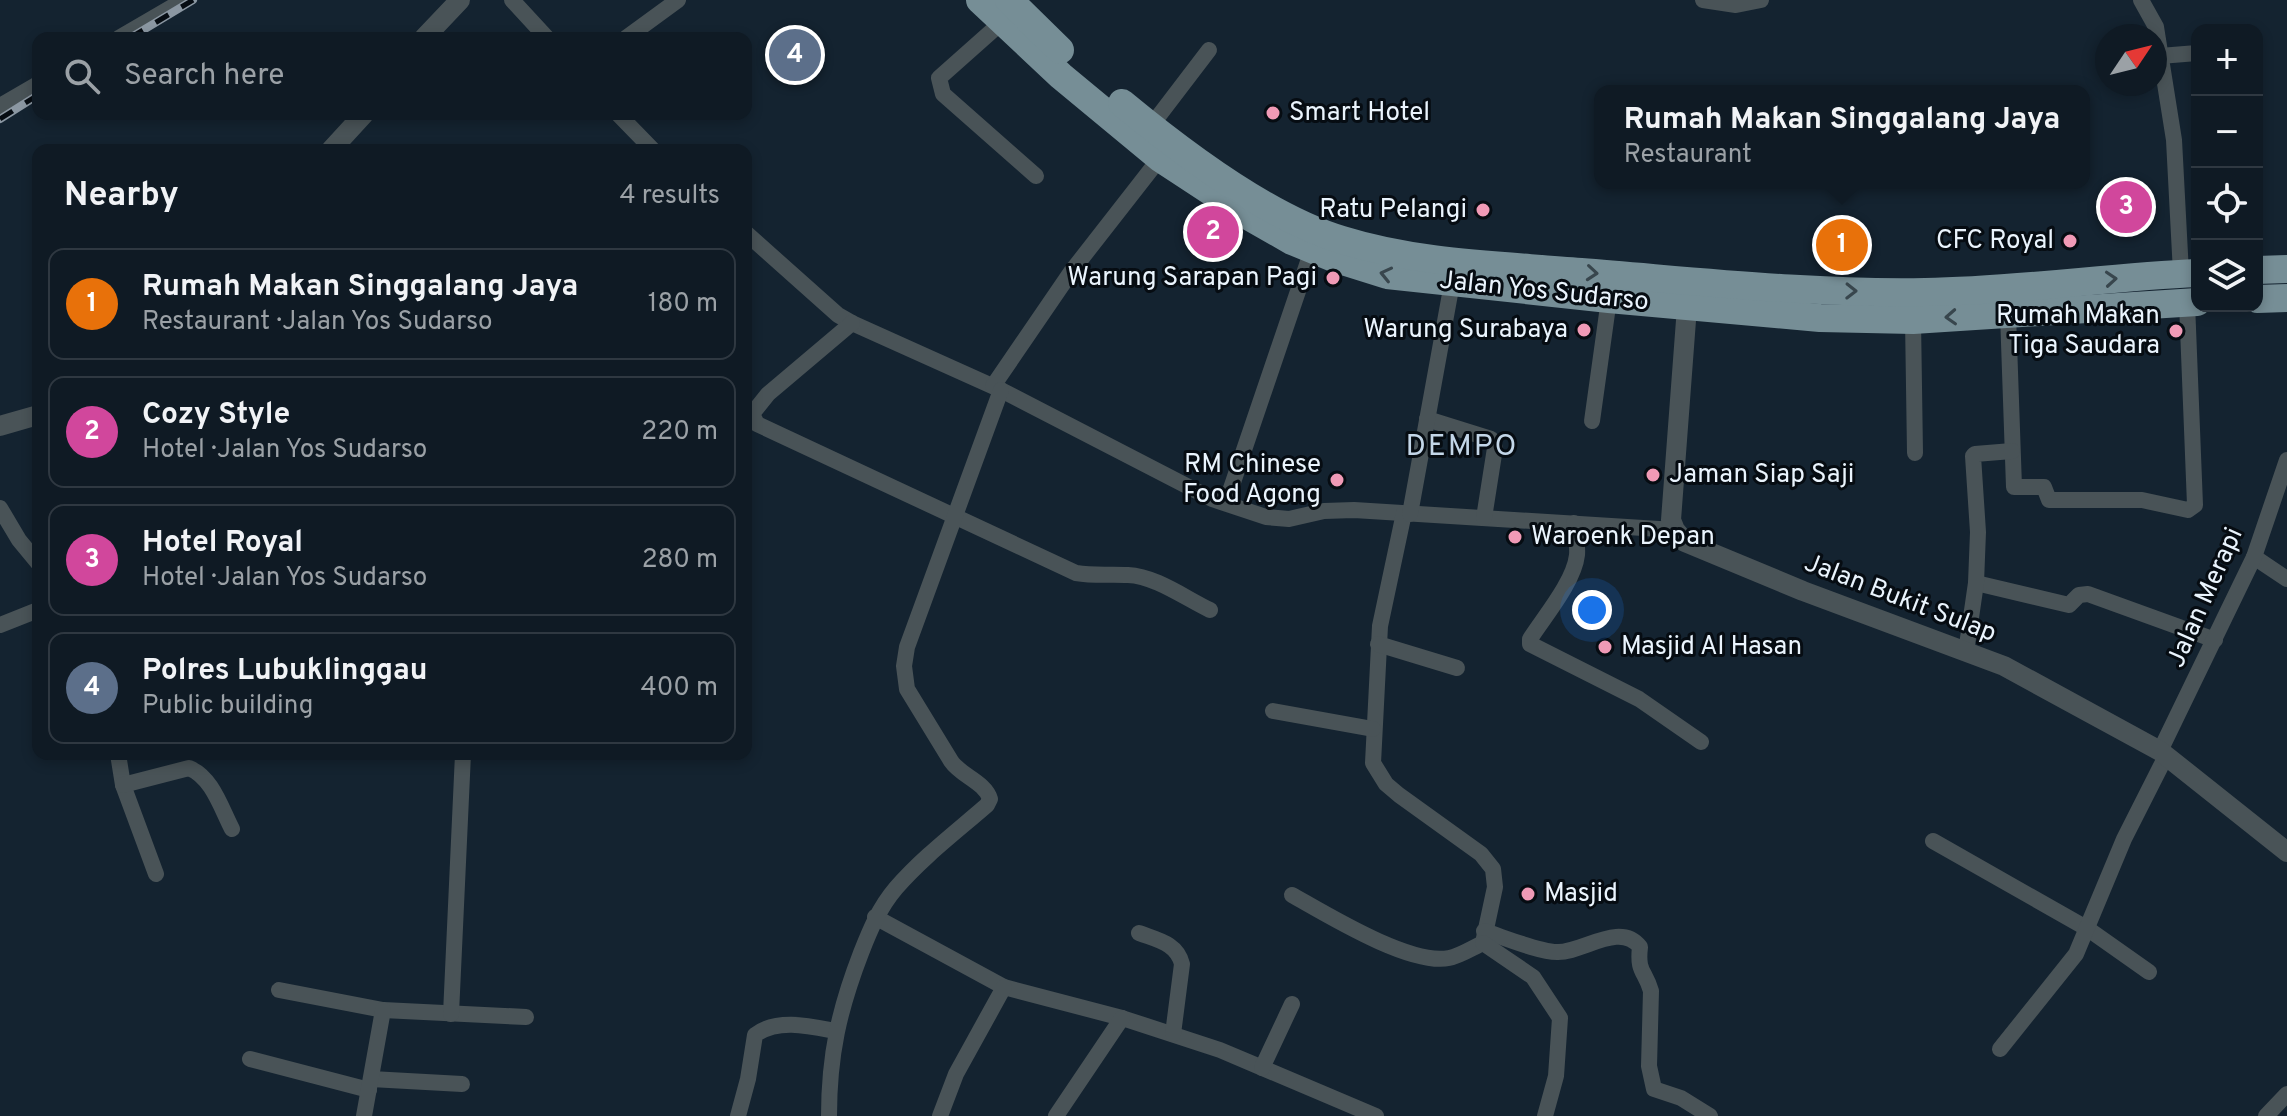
<!DOCTYPE html>
<html lang="en">
<head>
<meta charset="utf-8">
<style>
	body { margin:0; font-family:Overpass,sans-serif; background:#18232c; color:#f1f3f6 }
	.controls { position:absolute; right:24px; top:24px; display:grid; overflow:hidden; border-radius:16px; box-shadow:0 4px 12px #0003 }
	.controls button { width:72px; height:72px; display:grid; place-items:center; padding:0; border:0; border-bottom:2px solid #2f3841; background:#0f1a24; color:#f1f3f6; font:40px sans-serif }
	.compass { position:absolute; left:2095px; top:24px; width:72px; height:72px; border-radius:50%; background:#0f1a24; box-shadow:0 4px 12px #0003; rotate:55deg }
	.you { position:absolute; left:1592px; top:610px; width:28px; height:28px; margin:-20px; border:6px solid #fff; border-radius:50%; background:#1a73e8; box-shadow:0 0 0 12px #1a73e833 }
	.badge { display:grid; place-items:center; width:52px; height:52px; border-radius:50%; background:#0f766e; color:#fff; font-size:26px; font-weight:700 }
	.pin { position:absolute; translate:-50% -50%; border:4px solid #fff; box-shadow:0 2px 8px #0006 }
	.popup { position:absolute; left:1594px; top:85px; width:496px; height:104px; box-sizing:border-box; display:grid; place-content:center; border-radius:16px; background:#0f1a24; filter:drop-shadow(0 2px 6px #0005); font-size:26px; white-space:nowrap; color:#9ba1a6 }
	.popup b { font-size:30px; color:#f1f3f6 }
	.popup::after { content:''; position:absolute; left:50%; top:100%; margin-left:-16px; border:16px solid transparent; border-top-color:#0f1a24 }
	.list { margin:0; padding:0; list-style:none }
	h2 { display:flex; justify-content:space-between; align-items:center; height:104px; margin:0; padding:0 32px; font-size:34px }
	h2 small { font-size:26px; font-weight:400; color:#9ba1a6 }
	.list li { display:grid; grid-template-columns:52px 1fr auto; gap:24px; align-items:center; box-sizing:border-box; height:112px; margin:0 16px 16px; padding:0 16px; border:2px solid #2f3841; border-radius:16px }
	.list b { display:block; font-size:30px; white-space:nowrap }
	.list p { margin:0; font-size:26px; white-space:nowrap; color:#9ba1a6 }
	.list em { font-size:26px; font-style:normal; color:#9ba1a6 }
	.icon { flex:none; width:44px; height:44px; fill:none; stroke:currentColor; stroke-width:2; stroke-linecap:round; stroke-linejoin:round }
	.map { position:relative; flex:none; width:2287px; height:1116px; overflow:hidden }
	.search { position:absolute; background:#0f1a24; box-shadow:0 4px 12px #0003; left:32px; top:32px; width:720px; height:88px; display:flex; align-items:center; gap:20px; box-sizing:border-box; padding:0 28px; border-radius:16px; color:#9ba1a6; font-size:30px }
	.panel { position:absolute; background:#0f1a24; box-shadow:0 4px 12px #0003; left:32px; top:144px; width:720px; height:616px; border-radius:16px }
	.map>svg:first-child { display:block }
</style>
</head>
<body>
<div class="map">
<svg width="2287" height="1116" viewBox="0 0 2287 1116">
	<rect width="100%" height="100%" fill="#142330"/>
	<g fill="none" stroke-linecap="round" stroke-linejoin="round">
		<!-- minor -->
		<g stroke="#495357" stroke-width="16">
			<path d="M512,0l35,38"/>
			<path d="M1703,0l33,5 25,-5"/>
			<path d="M2141,0l15,27 18,113 7,133"/>
			<path d="M1002,22l-63,56 4,16 93,82"/>
			<path d="M119,38l65,-38"/>
			<path d="M626,38l52,-38"/>
			<path d="M2160,56l37,-3"/>
			<path d="M0,106l38,-22"/>
			<path d="M618,114l35,36"/>
			<path d="M1151,126l58,-76"/>
			<path d="M746,233l92,82 14,8 149,67 211,109 54,18 23,2 35,-8 30,-1 321,20"/>
			<path d="M2008,314l6,173h30l5,13h93l46,10 7,-5 -8,-202"/>
			<path d="M1913,320l2,133"/>
			<path d="M852,323l-84,71 -16,20 5,10 319,149c18,3 34,1 52,2 27,1 57,23 82,35"/>
			<path d="M993,386l78,-114 89,-114"/>
			<path d="M1427,419l64,20 4,9 -11,70"/>
			<path d="M1592,421l17,-122"/>
			<path d="M1226,503l86,-253"/>
			<path d="M0,508l19,32 19,23"/>
			<path d="M1404,513l-24,113 -7,137 13,21 13,11 82,59 12,15 2,18 -12,56"/>
			<path d="M1410,514l42,-231"/>
			<path d="M1574,523c1,10 4,22 3,32 -3,27 -33,62 -47,84v5l109,55 62,43"/>
			<path d="M2254,557l33,22"/>
			<path d="M1976,583l93,22 10,-10 9,-1 127,46"/>
			<path d="M0,625l38,-15"/>
			<path d="M1378,644l79,24"/>
			<path d="M1966,652l10,-69 2,-51 -5,-76 2,-2 37,-3"/>
			<path d="M1273,711l100,18"/>
			<path d="M2160,751l94,-194 33,-97"/>
			<path d="M118,754l5,31 33,89"/>
			<path d="M123,785l66,-17c23,9 32,40 43,61"/>
			<path d="M1933,841l155,88 61,43"/>
			<path d="M1292,895c34,19 118,71 157,63 11,-2 23,-10 34,-15"/>
			<path d="M875,917l129,70 118,31 98,32 156,66"/>
			<path d="M1484,931c19,6 55,21 73,21 25,1 63,-31 83,-5 -3,26 5,23 11,44l-2,75 5,23 27,9 29,18"/>
			<path d="M1139,933c18,7 38,10 43,31l-9,70"/>
			<path d="M1483,943l50,34 27,41 -4,58 -11,40"/>
			<path d="M279,990l104,20 143,7"/>
			<path d="M451,1014l12,-260"/>
			<path d="M2000,1049l76,-95 48,-115 42,-83"/>
			<path d="M250,1059l119,31"/>
			<path d="M1262,1068l30,-64"/>
			<path d="M371,1079l91,5"/>
			<path d="M364,1116l19,-106"/>
			<path d="M738,1116l10,-37 7,-44c22,-17 55,-9 80,-4"/>
			<path d="M829,1116c0,-61 10,-106 32,-163 9,-23 18,-45 35,-65 27,-31 60,-56 91,-83l3,-6c-5,-17 -29,-23 -39,-38l-44,-72 -3,-23 3,-19 94,-257"/>
			<path d="M940,1116l16,-42 48,-87"/>
			<path d="M1056,1116l66,-98"/>
			<path d="M2266,1116l21,-22"/>
		</g>
		<!-- tertiary -->
		<g stroke="#495357" stroke-width="20">
			<path d="M424,38l36,-38"/>
			<path d="M331,150l33,-36"/>
			<path d="M1687,307l-16,213 4,10 10,12 118,49 201,75 156,85 127,101"/>
			<path d="M0,426l38,-11"/>
		</g>
		<!-- trunk -->
		<g stroke="#768e96" stroke-width="28">
			<path d="M980,0l81,76 99,82 90,59 42,24 44,18 51,16 222,24 211,19 93,2 284,-18"/>
			<path d="M1009,0l51,50"/>
			<path d="M1122,103c58,48 147,115 220,137 77,24 159,25 239,32 115,9 229,22 344,20 91,-1 182,-15 272,-19"/>
			<path d="M2257,270l30,-1"/>
			<path d="M2257,299l30,-1"/>
		</g>
		<defs>
			<g id="rail">
				<path d="M130,38l63,-38"/>
				<path d="M0,119l38,-24"/>
			</g>
		</defs>
		<!-- rail casing -->
		<use href="#rail" stroke="#8b97a2" stroke-width="8"/>
		<!-- rail -->
		<use href="#rail" stroke="#060c12" stroke-width="5" stroke-dasharray="15" stroke-linecap="butt"/>
	</g>
	<!-- one-way arrows -->
	<defs><path id="oneway-chevron" d="M-2-3.5L2.5 0L-2 3.5" fill="none" stroke-width="1.6" stroke-linecap="round" stroke-linejoin="round" transform="scale(2)"/></defs>
	<g stroke="#38464d">
		<use href="#oneway-chevron" transform="translate(1592 273) rotate(5)"/>
		<use href="#oneway-chevron" transform="translate(1386 274) rotate(-167)"/>
		<use href="#oneway-chevron" transform="translate(2111 279) rotate(-4)"/>
		<use href="#oneway-chevron" transform="translate(1851 291) rotate(1)"/>
		<use href="#oneway-chevron" transform="translate(1951 317) rotate(177)"/>
	</g>
	<!-- markers -->
	<g fill="#f09ab6" stroke="#060c12" stroke-width="3">
		<circle cx="1273" cy="113" r="8"/>
		<circle cx="1483" cy="210" r="8"/>
		<circle cx="2070" cy="241" r="8"/>
		<circle cx="1333" cy="278" r="8"/>
		<circle cx="1584" cy="330" r="8"/>
		<circle cx="2176" cy="331" r="8"/>
		<circle cx="1653" cy="475" r="8"/>
		<circle cx="1337" cy="480" r="8"/>
		<circle cx="1515" cy="537" r="8"/>
		<circle cx="1605" cy="647" r="8"/>
		<circle cx="1528" cy="894" r="8"/>
	</g>
	<g text-anchor="middle" dominant-baseline="central" stroke-width="6" stroke-linejoin="round" paint-order="stroke">
		<!-- poi labels -->
		<g font-size="26" fill="#eaf4fd" stroke="#060c12" text-anchor="end">
			<text x="1289" y="113" text-anchor="start">Smart Hotel</text>
			<text x="1467" y="210">Ratu Pelangi</text>
			<text x="2054" y="241">CFC Royal</text>
			<text x="1317" y="278">Warung Sarapan Pagi</text>
			<text x="2160" y="316">Rumah Makan<tspan x="2160" dy="30">Tiga Saudara</tspan></text>
			<text x="1568" y="330">Warung Surabaya</text>
			<text x="1321" y="465">RM Chinese<tspan x="1321" dy="30">Food Agong</tspan></text>
			<text x="1669" y="475" text-anchor="start">Jaman Siap Saji</text>
			<text x="1531" y="537" text-anchor="start">Waroenk Depan</text>
			<text x="1621" y="647" text-anchor="start">Masjid Al Hasan</text>
			<text x="1544" y="894" text-anchor="start">Masjid</text>
		</g>
		<!-- street labels -->
		<g font-size="26" fill="#eaf4fd" stroke="#060c12">
			<text transform="translate(1544 292) rotate(6)">Jalan Yos Sudarso</text>
			<text transform="translate(2206 598) rotate(-66)">Jalan Merapi</text>
			<text transform="translate(1900 599) rotate(21)">Jalan Bukit Sulap</text>
		</g>
		<!-- quarter labels -->
		<g font-size="30" letter-spacing="2" fill="#c3d6e8" stroke="#060c12">
			<text x="1462" y="447">DEMPO</text>
		</g>
	</g>
</svg>
<div class="controls">
<button>+</button>
<button>−</button>
<button><svg class="icon" aria-label="locate" viewBox="0 0 24 24"><circle cx="12" cy="12" r="6"/><path d="M12 2v4M12 18v4M2 12h4M18 12h4"/></svg></button>
<button><svg class="icon" aria-label="layers" viewBox="0 0 24 24"><path d="M12 4l9 5-9 5-9-5zM3 14l9 5 9-5"/></svg></button>
</div>
<svg class="compass" viewBox="-18 -18 36 36"><path d="M0-13l5 13h-10z" fill="#e53935"/><path d="M0 13l5-13h-10z" fill="#9ba1a6"/></svg>
<div class="you"></div>
<div class="pin badge" style="left:1842px;top:245px;background:#e8710a">1</div>
<div class="popup"><b>Rumah Makan Singgalang Jaya</b>Restaurant</div>
<div class="pin badge" style="left:1213px;top:232px;background:#d1479c">2</div>
<div class="pin badge" style="left:2126px;top:207px;background:#d1479c">3</div>
<div class="pin badge" style="left:795px;top:55px;background:#5c6f8a">4</div>
<div class="search"><svg class="icon" aria-label="search" viewBox="0 0 24 24"><circle cx="10" cy="10" r="6"/><path d="M15 15l6 6"/></svg>Search here</div>
<section class="panel">
<h2>Nearby<small>4 results</small></h2>
<ul class="list">
<li><span class="badge" style="background:#e8710a">1</span><div><b>Rumah Makan Singgalang Jaya</b><p>Restaurant · Jalan Yos Sudarso</p></div><em>180 m</em></li>
<li><span class="badge" style="background:#d1479c">2</span><div><b>Cozy Style</b><p>Hotel · Jalan Yos Sudarso</p></div><em>220 m</em></li>
<li><span class="badge" style="background:#d1479c">3</span><div><b>Hotel Royal</b><p>Hotel · Jalan Yos Sudarso</p></div><em>280 m</em></li>
<li><span class="badge" style="background:#5c6f8a">4</span><div><b>Polres Lubuklinggau</b><p>Public building</p></div><em>400 m</em></li>
</ul>
</section>
</div>
</body>
</html>
